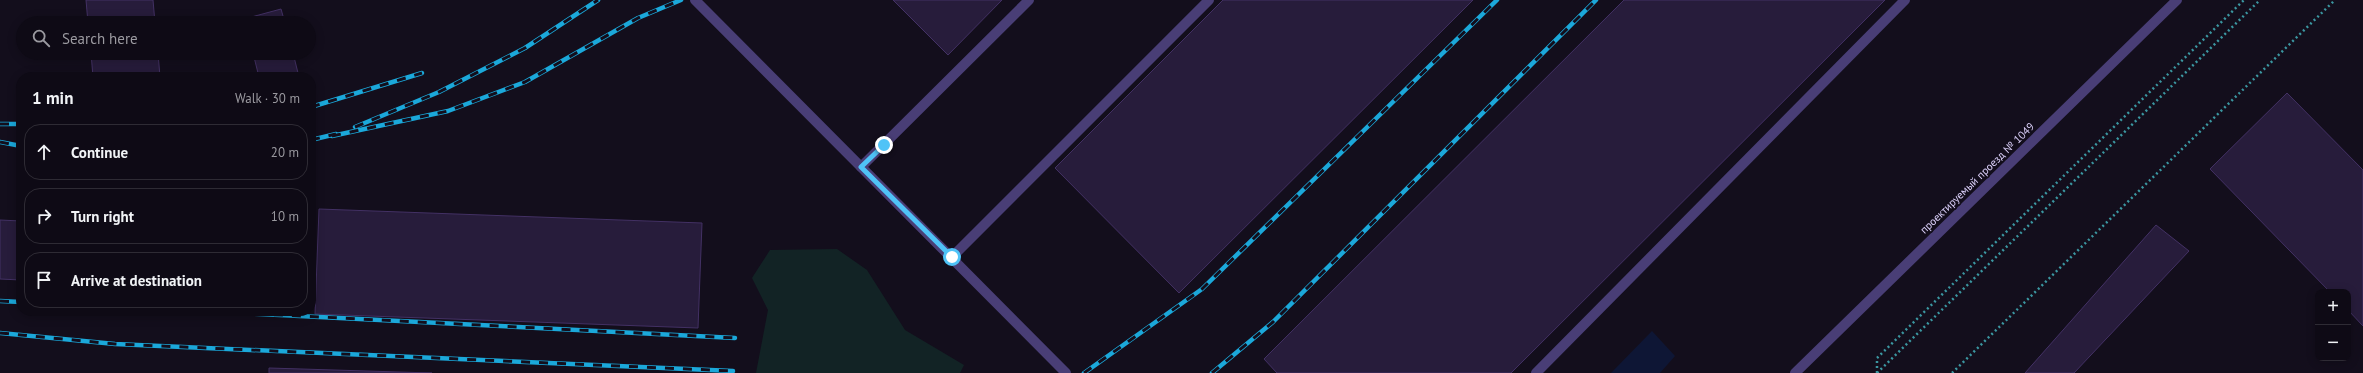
<!DOCTYPE html>
<html lang="en">
<head>
<meta charset="utf-8">
<style>
	body { margin:0; font-family:"PT Sans",sans-serif; background:#17131e; color:#f1f3f6 }
	.controls { position:absolute; right:12px; bottom:12px; display:grid; overflow:hidden; border-radius:8px; box-shadow:0 2px 10px #0003 }
	.controls button { width:36px; height:36px; display:grid; place-items:center; padding:0; border:0; border-bottom:1px solid #2e2b34; background:#0e0a15; color:#f1f3f6; font:20px sans-serif }
	.stop { position:absolute; width:12px; height:12px; margin:-9px; border:3px solid #4fc3f7; border-radius:50%; background:#fff }
	.stop.end { background:#4fc3f7; border-color:#fff; box-shadow:0 1px 4px #0008 }
	.list { margin:0; padding:0; list-style:none }
	h2 { display:flex; justify-content:space-between; align-items:center; height:52px; margin:0; padding:0 16px; font-size:17px }
	h2 small { font-size:13px; font-weight:400; color:#9b9aa0 }
	.list li { display:grid; grid-template-columns:26px 1fr auto; gap:12px; align-items:center; box-sizing:border-box; height:56px; margin:0 8px 8px; padding:0 8px; border:1px solid #2e2b34; border-radius:16px }
	.list b { display:block; font-size:15px; white-space:nowrap }
	.list em { font-size:13px; font-style:normal; color:#9b9aa0 }
	.icon { flex:none; width:22px; height:22px; fill:none; stroke:currentColor; stroke-width:2; stroke-linecap:round; stroke-linejoin:round }
	.map { position:relative; flex:none; width:2363px; height:373px; overflow:hidden }
	.search { position:absolute; background:#0e0a15; box-shadow:0 2px 10px #0003; left:16px; top:16px; width:300px; height:44px; display:flex; align-items:center; gap:10px; box-sizing:border-box; padding:0 14px; border-radius:22px; color:#9b9aa0; font-size:15px }
	.panel { position:absolute; background:#0e0a15; box-shadow:0 2px 10px #0003; left:16px; top:72px; width:300px; height:244px; border-radius:16px }
	.map>svg:first-child { display:block }
</style>
</head>
<body>
<div class="map">
<svg width="2363" height="373" viewBox="0 0 2363 373">
	<rect width="100%" height="100%" fill="#130e1c"/>
	<!-- green -->
	<path fill="#122325" d="M837,249l30,21 38,60 59,35 -4,8h-204l12,-63 -16,-32 18,-28z"/>
	<!-- water -->
	<path fill="#0e1635" d="M1652,331l23,25 -15,17h-49z"/>
	<!-- building -->
	<g fill="#271c3b" stroke="#433164">
		<path d="M86,0h67l2,23h-67z"/>
		<path d="M893,0h109l-54,55z"/>
		<path d="M1223,0h250l-294,293 -124,-125z"/>
		<path d="M1624,0h261l-374,373h-234l-13,-14z"/>
		<path d="M281,9l4,14h-40l-1,-4z"/>
		<path d="M91,53h67l2,24h-67z"/>
		<path d="M253,53h40l6,24h-40z"/>
		<path d="M2287,93l76,77v156l-15,-16v-18h-18l-120,-123z"/>
		<path d="M319,209l383,14 -4,105 -383,-14z"/>
		<path d="M0,220l21,1v59l-21,-1z"/>
		<path d="M2156,225l33,26 -115,122h-49z"/>
		<path d="M269,368l163,5h-163z"/>
	</g>
	<g fill="none" stroke-linecap="round" stroke-linejoin="round">
		<!-- path -->
		<g stroke="#3b97a1" stroke-width="2.5" stroke-dasharray="2 3" stroke-linecap="butt">
			<path d="M1877,373l383,-373"/>
			<path d="M1877,373v-15l367,-358"/>
			<path d="M1952,373l383,-373"/>
		</g>
		<!-- lane -->
		<g stroke="#493e76" stroke-width="10">
			<path d="M695,0l371,373"/>
			<path d="M861,167l168,-167"/>
			<path d="M952,257l257,-257"/>
			<path d="M1536,373l369,-373"/>
		</g>
		<!-- street -->
		<path stroke="#493e76" stroke-width="10" d="M1795,373l382,-373"/>
		<defs>
			<g id="rail">
				<path d="M311,107l111,-34"/>
				<path d="M0,124h21"/>
				<path d="M355,127l84,-35 86,-44 73,-48"/>
				<path d="M332,136l116,-25 77,-29 113,-64 43,-18"/>
				<path d="M311,140l25,-6"/>
				<path d="M0,142l21,4"/>
				<path d="M0,301l21,1"/>
				<path d="M202,311l533,27"/>
				<path d="M0,333l115,11 618,27"/>
				<path d="M1084,373l118,-84 295,-289"/>
				<path d="M1212,373l61,-51 323,-322"/>
			</g>
		</defs>
		<!-- rail casing -->
		<use href="#rail" stroke="#1ba8da" stroke-width="4.5"/>
		<!-- rail -->
		<use href="#rail" stroke="#130e1c" stroke-width="3" stroke-dasharray="9" stroke-linecap="butt"/>
	</g>
	<g fill="none" stroke-linecap="round" stroke-linejoin="round">
		<!-- route -->
		<path stroke="#4fc3f7" stroke-width="5" d="M884,145l-23,22 91,90"/>
	</g>
	<g text-anchor="middle" dominant-baseline="central" stroke-width="3.5" stroke-linejoin="round" paint-order="stroke">
		<!-- street labels -->
		<g font-size="11" fill="#dacff9" stroke="#130e1c">
			<text transform="translate(1977 178) rotate(-44)">проектируемый проезд № 1049</text>
		</g>
	</g>
</svg>
<div class="controls">
<button>+</button>
<button>−</button>
</div>
<div class="stop" style="left:952px;top:257px"></div>
<div class="stop end" style="left:884px;top:145px"></div>
<div class="search"><svg class="icon" aria-label="search" viewBox="0 0 24 24"><circle cx="10" cy="10" r="6"/><path d="M15 15l6 6"/></svg>Search here</div>
<section class="panel">
<h2>1 min<small>Walk · 30 m</small></h2>
<ul class="list">
<li><svg class="icon" aria-label="ahead" viewBox="0 0 24 24"><path d="M12 20V5M6 11l6-6 6 6"/></svg><div><b>Continue</b></div><em>20 m</em></li>
<li><svg class="icon" aria-label="right" viewBox="0 0 24 24"><path d="M7 20v-9h11M14 6l5 5-5 5"/></svg><div><b>Turn right</b></div><em>10 m</em></li>
<li><svg class="icon" aria-label="arrive" viewBox="0 0 24 24"><path d="M6 21V4h12l-3 4 3 4H6"/></svg><div><b>Arrive at destination</b></div></li>
</ul>
</section>
</div>
</body>
</html>
